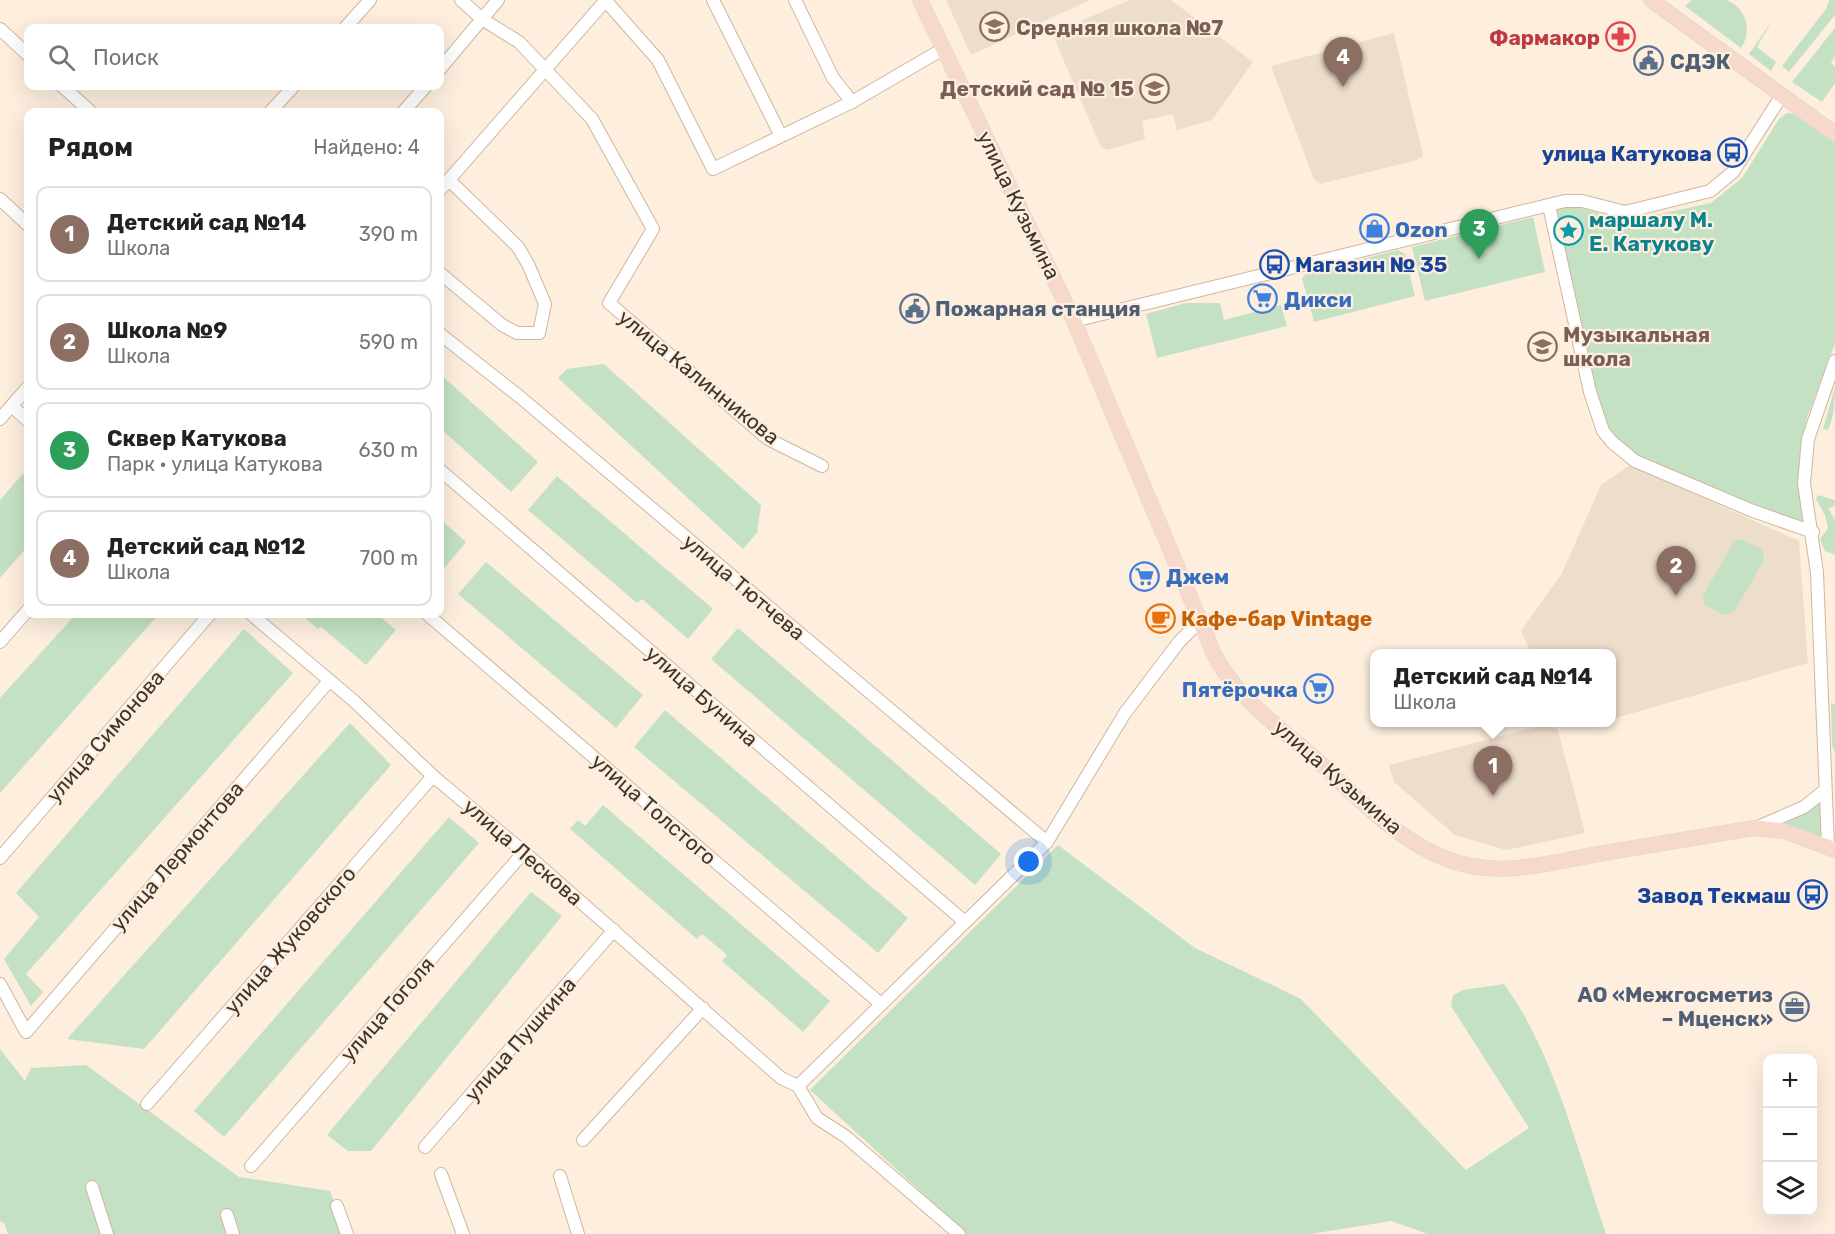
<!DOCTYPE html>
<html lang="ru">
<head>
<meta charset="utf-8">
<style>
	body { margin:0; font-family:Rubik,sans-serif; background:#f6f6f6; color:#222 }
	.controls { position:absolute; right:18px; bottom:18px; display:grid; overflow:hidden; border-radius:12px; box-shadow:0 6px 24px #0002 }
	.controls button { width:54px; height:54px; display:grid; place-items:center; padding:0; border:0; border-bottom:2px solid #e0e0e0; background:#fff; color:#222; font:30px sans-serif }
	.you { position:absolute; left:1029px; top:862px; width:21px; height:21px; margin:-15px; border:4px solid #fff; border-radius:50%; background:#1a73e8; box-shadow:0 0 0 9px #1a73e833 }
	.badge { display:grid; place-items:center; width:39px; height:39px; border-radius:50%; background:#ea580c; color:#fff; font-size:20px; font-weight:700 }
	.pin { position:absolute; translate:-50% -50px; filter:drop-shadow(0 2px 3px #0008) }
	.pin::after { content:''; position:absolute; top:32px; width:21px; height:18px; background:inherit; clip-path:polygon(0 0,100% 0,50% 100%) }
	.popup { position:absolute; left:1370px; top:649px; width:246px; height:78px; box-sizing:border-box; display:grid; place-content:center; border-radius:12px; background:#fff; filter:drop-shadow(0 2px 4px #0005); font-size:20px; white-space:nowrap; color:#767676 }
	.popup b { font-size:22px; color:#222 }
	.popup::after { content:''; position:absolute; left:50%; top:100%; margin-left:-12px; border:12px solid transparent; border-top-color:#fff }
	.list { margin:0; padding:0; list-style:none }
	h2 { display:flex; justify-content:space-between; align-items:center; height:78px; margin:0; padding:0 24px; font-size:26px }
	h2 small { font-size:20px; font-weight:400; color:#767676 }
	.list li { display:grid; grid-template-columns:39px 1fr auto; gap:18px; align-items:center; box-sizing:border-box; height:96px; margin:0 12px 12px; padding:0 12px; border:2px solid #e0e0e0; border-radius:12px }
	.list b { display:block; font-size:22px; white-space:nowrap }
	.list p { margin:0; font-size:20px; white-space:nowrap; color:#767676 }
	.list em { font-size:20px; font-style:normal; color:#767676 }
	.icon { flex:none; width:33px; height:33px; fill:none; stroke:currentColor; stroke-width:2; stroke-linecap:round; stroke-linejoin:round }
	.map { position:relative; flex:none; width:1835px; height:1234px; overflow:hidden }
	.search { position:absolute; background:#fff; box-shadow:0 6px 24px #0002; left:24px; top:24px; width:420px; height:66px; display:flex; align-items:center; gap:15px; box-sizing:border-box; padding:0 21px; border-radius:12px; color:#767676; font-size:22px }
	.panel { position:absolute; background:#fff; box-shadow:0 6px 24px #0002; left:24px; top:108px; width:420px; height:510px; border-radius:12px }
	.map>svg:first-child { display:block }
</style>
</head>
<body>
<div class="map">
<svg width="1835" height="1234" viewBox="0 0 1835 1234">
	<rect width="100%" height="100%" fill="#fdeede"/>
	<!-- education -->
	<g fill="#edddcb">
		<path d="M946,0h144l-119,55z"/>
		<path d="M1130,0h41l82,62 -41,58 -35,10 -4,-16 -31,7 3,18 -38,11 -6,-3 -49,-114z"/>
		<path d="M1394,33l29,123 -6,4 -97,24 -6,-5 -43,-113z"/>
		<path d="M1630,465l169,76 9,122 -196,56v-65l-81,-1 -10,-22 41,-58 39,-88z"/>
		<path d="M1548,724l10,6 27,103 -79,17 -51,-15 -61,-53 -5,-17z"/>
	</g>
	<!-- green -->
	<g fill="#c4e2c3">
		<path d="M1692,0c10,0 25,0 34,0 21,7 26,32 15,48l-56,-42z"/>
		<path d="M1829,0h6v15l-46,57 -7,-6 44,-57z"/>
		<path d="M1772,21l-15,26 19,15 -5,9 -22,-17z"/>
		<path d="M1835,28v28l-4,7 4,4v16l-13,19 -30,-20z"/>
		<path d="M1787,113l8,1 40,29v201l-28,74 -7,33 6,73 -30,-8 -140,-61c-17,-13 -27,-24 -35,-43l-47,-203 17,-4 55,16 85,-18 31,-25 37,-59z"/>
		<path d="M1533,217l12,55 -120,29 -13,-54z"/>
		<path d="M1398,250l7,4 10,42 -101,26 -12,-44 5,-5z"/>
		<path d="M1186,303h34l4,17 57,-15 6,21 -130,32 -11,-44z"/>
		<path d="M604,364l157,141 -4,28 -14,16 -185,-171 9,-9z"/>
		<path d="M440,374l98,88 -27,30 -71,-64z"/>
		<path d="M1835,387c0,13 -1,31 -7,43l-5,-1z"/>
		<path d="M28,468v78l-28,32v-78z"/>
		<path d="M557,476l156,133 -25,30 -46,-40 -5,4 -109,-93z"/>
		<path d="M1818,495l17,5v6l-7,2 7,12v35l-10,-4 -5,-12 8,-11 -3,-13 -9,-16z"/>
		<path d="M440,519l26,23 -26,31z"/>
		<path d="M1741,539l22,11 1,10 -30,52 -10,3 -19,-10 -2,-10 31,-53z"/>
		<path d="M486,562l157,133 -27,33 -158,-134z"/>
		<path d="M76,614h83l-159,179v-95z"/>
		<path d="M300,614h77l19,16 -30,35 -45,-38 -3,2z"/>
		<path d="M738,628l263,226 -26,31 -264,-226z"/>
		<path d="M244,629l49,44 -267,301 17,18 -12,14 -27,-47 35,-42 -23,-24z"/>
		<path d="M1831,703l4,1v48l-3,-6z"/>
		<path d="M665,710l243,208 -30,35 -244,-206z"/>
		<path d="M350,723l41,42 -247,284 -77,-10z"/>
		<path d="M1820,802l2,34 -2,3 -39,-16z"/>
		<path d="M603,805l227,196 -27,31 -81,-71 5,-6 -25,-21 -5,5 -127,-110 8,-9 7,6z"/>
		<path d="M449,817l30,26 -255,294 -30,-26z"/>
		<path d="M1058,845l137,103 106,51 165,171 63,-42 -78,-122 2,-11 10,-5 41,-6c48,64 76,173 102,250h-178l-37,-13 -80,13h-344l-157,-144z"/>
		<path d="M531,892l31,24 -191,235h-23l-21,-16z"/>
		<path d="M0,1049l25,32 6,-13 55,-3 153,112 91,14 17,43h-339l-4,-11 -4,-2z"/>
	</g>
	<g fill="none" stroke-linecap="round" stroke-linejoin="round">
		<defs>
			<g id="minor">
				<path d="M461,0l21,19 37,23 73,77 61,110 -44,74 159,136 54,27"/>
				<path d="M713,0l68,136"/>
				<path d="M795,0l38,78 19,24"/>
				<path d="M606,1l52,59 55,109 139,-67 91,-53"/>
				<path d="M345,28l25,-28"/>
				<path d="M0,29l28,26"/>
				<path d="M440,69l58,-69"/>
				<path d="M62,86l29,26"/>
				<path d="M270,112l24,-26"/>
				<path d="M403,112l23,-26"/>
				<path d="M440,190l166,-190"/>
				<path d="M0,199l28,26"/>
				<path d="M1549,206l41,186 13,39 9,11 23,19 118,50 60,21"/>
				<path d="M440,273l62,52 15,8h22l6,-29 -17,-40 -10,-17 -69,-67"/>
				<path d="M1074,321l491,-120h17l43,11 85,-21 23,-19 49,-77"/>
				<path d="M440,334l80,63 527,445"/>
				<path d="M12,406l16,15"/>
				<path d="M0,419l28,-32"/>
				<path d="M440,470l525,452"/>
				<path d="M251,614l103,87 79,75 91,76 257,226 17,8"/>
				<path d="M427,614l454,390"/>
				<path d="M0,642l28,-32"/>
				<path d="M1758,827l46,-20 20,-16"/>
				<path d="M1828,847l-11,-274 -13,-90 4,-44 27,-78"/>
				<path d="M0,858l210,-244"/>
				<path d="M0,984l26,48 303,-351"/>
				<path d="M798,1086l249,-244 78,-129 54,-71 21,-21"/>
				<path d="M798,1086l19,32 28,18 114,98"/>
				<path d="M147,1104l286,-328"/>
				<path d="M583,1140l120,-132"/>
				<path d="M425,1147l189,-217"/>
				<path d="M251,1166l273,-314"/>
				<path d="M441,1174l22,60"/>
				<path d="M560,1176l18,58"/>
				<path d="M92,1187l15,47"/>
				<path d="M337,1206l10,28"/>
				<path d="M227,1215l6,19"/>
			</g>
			<g id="major">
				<path d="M920,0l154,321 140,333c23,45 67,74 104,107 38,35 77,77 126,97 56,23 109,3 166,-6 48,-8 96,-16 144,-24l30,3 51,19"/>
				<path d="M1651,0l184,134"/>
			</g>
		</defs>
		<!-- minor casing -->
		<use href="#minor" stroke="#cfb79e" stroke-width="14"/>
		<!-- major casing -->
		<use href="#major" stroke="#d9d7d5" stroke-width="16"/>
		<!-- minor -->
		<use href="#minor" stroke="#fff" stroke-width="12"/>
		<!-- major -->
		<use href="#major" stroke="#f6d9ca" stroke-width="15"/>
	</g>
	<!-- icons -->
	<defs>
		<symbol id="school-ring" viewBox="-11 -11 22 22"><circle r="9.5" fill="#fdeede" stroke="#8d6e63" stroke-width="1.5"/><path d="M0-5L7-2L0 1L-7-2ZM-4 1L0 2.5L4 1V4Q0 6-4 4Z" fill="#8d6e63"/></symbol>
		<symbol id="pharmacy-ring" viewBox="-11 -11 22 22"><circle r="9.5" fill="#fdeede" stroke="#e0444e" stroke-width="1.5"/><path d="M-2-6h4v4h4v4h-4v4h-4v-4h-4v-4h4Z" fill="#e0444e"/></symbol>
		<symbol id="civic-ring" viewBox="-11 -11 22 22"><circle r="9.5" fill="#fdeede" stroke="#5c6f8a" stroke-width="1.5"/><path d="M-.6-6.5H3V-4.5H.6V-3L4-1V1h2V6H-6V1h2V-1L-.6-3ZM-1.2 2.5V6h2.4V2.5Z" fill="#5c6f8a"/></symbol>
		<symbol id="bus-ring" viewBox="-11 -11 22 22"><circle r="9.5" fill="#fdeede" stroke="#1a4fb4" stroke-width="1.5"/><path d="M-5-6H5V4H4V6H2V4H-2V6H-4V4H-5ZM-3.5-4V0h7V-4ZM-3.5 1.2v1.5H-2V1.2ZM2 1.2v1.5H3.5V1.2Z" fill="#1a4fb4"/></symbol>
		<symbol id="shop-ring" viewBox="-11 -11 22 22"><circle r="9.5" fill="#fdeede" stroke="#3f7fe0" stroke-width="1.5"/><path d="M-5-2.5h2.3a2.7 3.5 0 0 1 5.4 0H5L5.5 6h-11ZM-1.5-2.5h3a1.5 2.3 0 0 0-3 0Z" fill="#3f7fe0"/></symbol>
		<symbol id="sight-ring" viewBox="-11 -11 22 22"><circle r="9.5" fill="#fdeede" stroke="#0f9aa8" stroke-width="1.5"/><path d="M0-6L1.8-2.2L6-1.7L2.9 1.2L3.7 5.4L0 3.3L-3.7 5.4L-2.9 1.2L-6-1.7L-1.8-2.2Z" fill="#0f9aa8"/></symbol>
		<symbol id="supermarket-ring" viewBox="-11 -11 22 22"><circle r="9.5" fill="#fdeede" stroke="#3f7fe0" stroke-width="1.5"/><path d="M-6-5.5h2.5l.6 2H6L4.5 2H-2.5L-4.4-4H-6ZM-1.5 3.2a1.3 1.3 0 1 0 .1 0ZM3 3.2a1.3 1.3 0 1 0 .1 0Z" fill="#3f7fe0"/></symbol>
		<symbol id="cafe-ring" viewBox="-11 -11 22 22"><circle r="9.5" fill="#fdeede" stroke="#e8710a" stroke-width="1.5"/><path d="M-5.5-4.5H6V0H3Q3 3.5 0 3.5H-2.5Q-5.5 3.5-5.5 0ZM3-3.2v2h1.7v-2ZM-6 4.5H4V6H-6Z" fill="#e8710a"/></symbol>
		<symbol id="office-ring" viewBox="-11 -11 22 22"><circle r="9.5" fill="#fdeede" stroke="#5c6f8a" stroke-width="1.5"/><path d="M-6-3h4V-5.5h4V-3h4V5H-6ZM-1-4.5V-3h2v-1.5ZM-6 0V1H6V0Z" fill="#5c6f8a"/></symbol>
	</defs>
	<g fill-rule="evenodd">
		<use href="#school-ring" x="978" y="10" width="33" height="33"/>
		<use href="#pharmacy-ring" x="1604" y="20" width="33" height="33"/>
		<use href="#civic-ring" x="1632" y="44" width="33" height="33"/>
		<use href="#school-ring" x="1138" y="72" width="33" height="33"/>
		<use href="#bus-ring" x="1716" y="136" width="33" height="33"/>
		<use href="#shop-ring" x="1358" y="212" width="33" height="33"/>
		<use href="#sight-ring" x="1552" y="214" width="33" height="33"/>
		<use href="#bus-ring" x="1258" y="248" width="33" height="33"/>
		<use href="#supermarket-ring" x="1246" y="282" width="33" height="33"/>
		<use href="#civic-ring" x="898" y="292" width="33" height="33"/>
		<use href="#school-ring" x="1526" y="330" width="33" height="33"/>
		<use href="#supermarket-ring" x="1128" y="560" width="33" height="33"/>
		<use href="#cafe-ring" x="1144" y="602" width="33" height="33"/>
		<use href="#supermarket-ring" x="1302" y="672" width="33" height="33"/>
		<use href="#bus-ring" x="1796" y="878" width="33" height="33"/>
		<use href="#office-ring" x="1778" y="990" width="33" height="33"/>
	</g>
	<g text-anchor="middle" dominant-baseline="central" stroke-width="4.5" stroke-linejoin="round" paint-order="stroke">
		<!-- education labels -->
		<g font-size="21" font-weight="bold" fill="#785e54" stroke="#fdeede" text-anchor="start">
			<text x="1016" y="27">Средняя школа №7</text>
			<text x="1134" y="88" text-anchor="end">Детский сад № 15</text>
			<text x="1563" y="334">Музыкальная<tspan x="1563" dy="24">школа</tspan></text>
		</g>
		<!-- health labels -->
		<g font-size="21" font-weight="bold" fill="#be3a42" stroke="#fdeede" text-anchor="end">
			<text x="1600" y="37">Фармакор</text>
		</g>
		<!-- service labels -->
		<g font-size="21" font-weight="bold" fill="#4e5e75" stroke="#fdeede" text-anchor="start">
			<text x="1670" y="61">СДЭК</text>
			<text x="935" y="308">Пожарная станция</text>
			<text x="1773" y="994" text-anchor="end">АО «Межгосметиз<tspan x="1773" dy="24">– Мценск»</tspan></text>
		</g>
		<!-- transit labels -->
		<g font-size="21" font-weight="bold" fill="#164399" stroke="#fdeede" text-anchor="end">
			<text x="1712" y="153">улица Катукова</text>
			<text x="1295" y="264" text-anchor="start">Магазин № 35</text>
			<text x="1791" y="895">Завод Текмаш</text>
		</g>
		<!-- street labels -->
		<g font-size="21" fill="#3f362b" stroke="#fdeede">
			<text transform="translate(1019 205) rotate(64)">улица Кузьмина</text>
			<text transform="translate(699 377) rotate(39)">улица Калинникова</text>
			<text transform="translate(744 587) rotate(40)">улица Тютчева</text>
			<text transform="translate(702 696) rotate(41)">улица Бунина</text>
			<text transform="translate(105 736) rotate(-49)">улица Симонова</text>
			<text transform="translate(1338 777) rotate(41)">улица Кузьмина</text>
			<text transform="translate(654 809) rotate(41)">улица Толстого</text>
			<text transform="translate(523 852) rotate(41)">улица Лескова</text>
			<text transform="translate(177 856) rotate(-49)">улица Лермонтова</text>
			<text transform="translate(290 940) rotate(-49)">улица Жуковского</text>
			<text transform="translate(387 1009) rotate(-49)">улица Гоголя</text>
			<text transform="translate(520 1039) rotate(-49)">улица Пушкина</text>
		</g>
		<!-- culture labels -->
		<g font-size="21" font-weight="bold" fill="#0d838f" stroke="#fdeede" text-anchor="start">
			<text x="1589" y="219">маршалу М.<tspan x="1589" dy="24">Е. Катукову</tspan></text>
		</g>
		<!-- shop labels -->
		<g font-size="21" font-weight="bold" fill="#366cbe" stroke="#fdeede" text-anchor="start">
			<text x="1395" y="229">Ozon</text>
			<text x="1284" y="299">Дикси</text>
			<text x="1166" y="576">Джем</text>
			<text x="1298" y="689" text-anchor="end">Пятёрочка</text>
		</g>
		<!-- food labels -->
		<g font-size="21" font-weight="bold" fill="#c56008" stroke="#fdeede" text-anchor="start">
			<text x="1181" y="618">Кафе-бар Vintage</text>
		</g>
	</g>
</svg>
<div class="controls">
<button>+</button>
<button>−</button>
<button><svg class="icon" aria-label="layers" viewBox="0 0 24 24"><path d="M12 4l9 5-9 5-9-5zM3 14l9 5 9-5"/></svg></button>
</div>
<div class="you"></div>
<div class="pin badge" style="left:1493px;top:796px;background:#8d6e63">1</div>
<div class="popup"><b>Детский сад №14</b>Школа</div>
<div class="pin badge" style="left:1676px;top:596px;background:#8d6e63">2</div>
<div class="pin badge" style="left:1479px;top:259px;background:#2e9e5b">3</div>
<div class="pin badge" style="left:1343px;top:87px;background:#8d6e63">4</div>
<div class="search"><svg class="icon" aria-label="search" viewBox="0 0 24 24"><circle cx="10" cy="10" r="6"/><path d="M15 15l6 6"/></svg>Поиск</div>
<section class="panel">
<h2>Рядом<small>Найдено: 4</small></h2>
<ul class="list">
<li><span class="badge" style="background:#8d6e63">1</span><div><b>Детский сад №14</b><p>Школа</p></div><em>390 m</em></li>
<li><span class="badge" style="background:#8d6e63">2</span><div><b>Школа №9</b><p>Школа</p></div><em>590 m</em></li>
<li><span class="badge" style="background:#2e9e5b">3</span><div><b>Сквер Катукова</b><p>Парк · улица Катукова</p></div><em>630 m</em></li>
<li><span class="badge" style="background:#8d6e63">4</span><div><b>Детский сад №12</b><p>Школа</p></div><em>700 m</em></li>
</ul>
</section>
</div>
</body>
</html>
